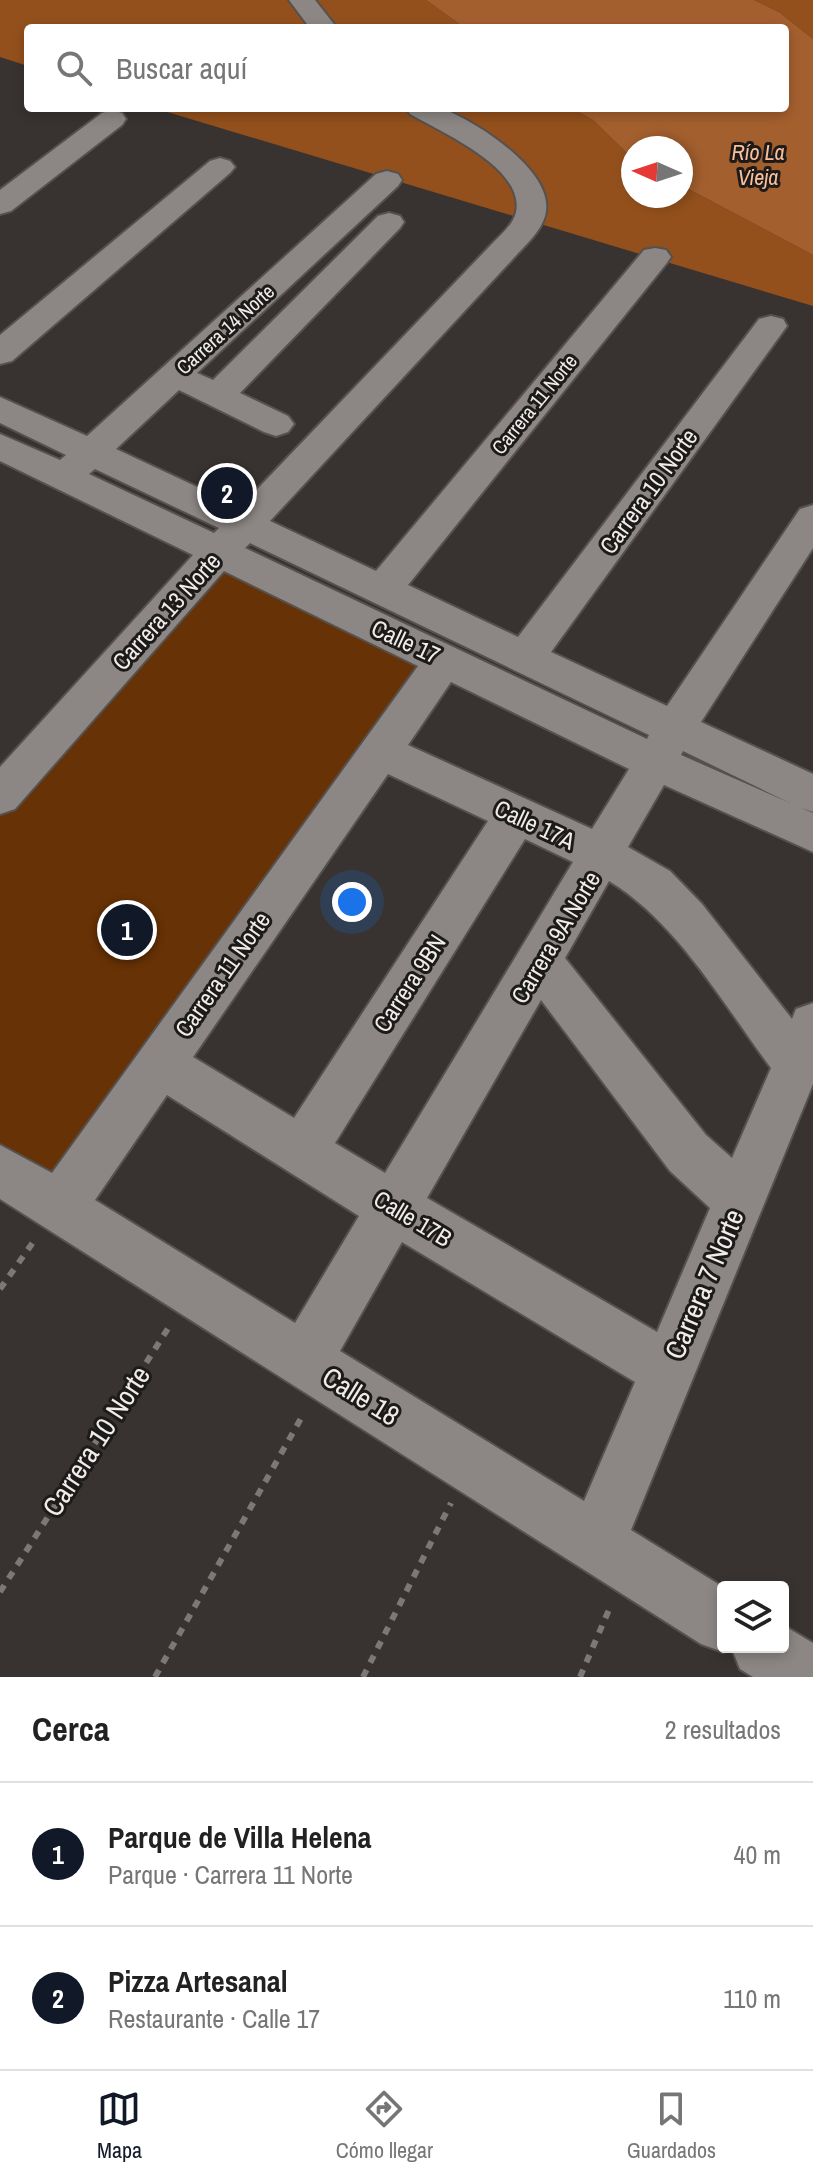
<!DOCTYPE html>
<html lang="es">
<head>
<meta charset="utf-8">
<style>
	body { margin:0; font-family:"Archivo Narrow",sans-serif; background:#f2f2f2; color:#222 }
	.controls { position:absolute; right:24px; bottom:24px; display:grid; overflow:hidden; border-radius:8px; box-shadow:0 4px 12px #0003 }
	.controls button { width:72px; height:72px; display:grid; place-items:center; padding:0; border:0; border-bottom:2px solid #e0e0e0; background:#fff; color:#222; font:40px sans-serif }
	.compass { position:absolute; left:621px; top:136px; width:72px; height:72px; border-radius:50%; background:#fff; box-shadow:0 4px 12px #0003; rotate:273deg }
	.you { position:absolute; left:352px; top:902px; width:28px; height:28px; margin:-20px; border:6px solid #fff; border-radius:50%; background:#1a73e8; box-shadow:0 0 0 12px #1a73e833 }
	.badge { display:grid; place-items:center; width:52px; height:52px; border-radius:50%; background:#111827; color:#fff; font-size:26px; font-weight:700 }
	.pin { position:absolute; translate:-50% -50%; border:4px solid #fff; box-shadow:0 2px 8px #0006 }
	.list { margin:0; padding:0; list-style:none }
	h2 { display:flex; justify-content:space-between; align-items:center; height:104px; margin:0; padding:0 32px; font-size:34px }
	h2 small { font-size:26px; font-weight:400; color:#767676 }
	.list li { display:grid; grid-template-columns:52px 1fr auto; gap:24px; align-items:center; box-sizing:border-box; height:144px; padding:0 32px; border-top:2px solid #e0e0e0 }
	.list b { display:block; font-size:30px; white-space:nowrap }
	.list p { margin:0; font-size:26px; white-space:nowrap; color:#767676 }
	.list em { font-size:26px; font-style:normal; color:#767676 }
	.icon { flex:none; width:44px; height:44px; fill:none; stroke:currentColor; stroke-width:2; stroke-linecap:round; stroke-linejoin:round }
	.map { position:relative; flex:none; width:813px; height:1677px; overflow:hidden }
	.search { position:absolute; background:#fff; box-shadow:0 4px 12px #0003; left:24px; right:24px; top:24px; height:88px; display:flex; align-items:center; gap:20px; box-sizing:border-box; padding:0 28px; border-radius:8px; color:#767676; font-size:30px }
	.sheet { height:392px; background:#fff }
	nav { display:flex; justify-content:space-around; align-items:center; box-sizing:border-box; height:112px; border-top:2px solid #e0e0e0; background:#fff; font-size:22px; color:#767676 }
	nav a { display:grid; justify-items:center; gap:4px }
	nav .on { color:#111827 }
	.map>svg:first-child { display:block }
</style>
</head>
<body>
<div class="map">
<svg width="813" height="1677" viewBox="0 0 813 1677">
	<rect width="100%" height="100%" fill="#383331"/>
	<!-- green -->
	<path fill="#673205" d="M218,553l227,106 -386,548 -59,-37v-374z"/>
	<!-- forest -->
	<g fill="#93501c">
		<path d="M0,0h426l39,28h-437v38l-28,-9z"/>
		<path d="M754,0h59v39l-34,-27z"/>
		<path d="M154,108h417l22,12 40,39v37h48v-11l132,70v51z"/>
	</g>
	<!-- water -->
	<path fill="#a45f2e" d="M426,0h328l25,12 34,27v216l-132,-70v-37h-48v11l-40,-39 -22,-12h214v-80h-320z"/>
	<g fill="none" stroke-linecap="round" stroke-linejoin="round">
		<defs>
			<g id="minor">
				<path d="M289,0h26l22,28h-27z"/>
				<path d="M406,108c11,0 26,-3 37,1 34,13 109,61 103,102 -2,19 -23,36 -35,50l-241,260 106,50 268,-321 11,-2 11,2 5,7 -5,7 -258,321 110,52 241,-318 12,-3 12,3 4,7 -236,326 116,54 133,-197 13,-4v43l-112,174 112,52v38l-12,-4 12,5v39l-149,-67 -36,62 42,24 32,33 90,115 4,-10 17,-6v81l-182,446 92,57v60h60v-22l30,18v34h-60l-13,-8 -8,-20 -9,3 -22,-8 -701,-445v-54l52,28 366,-507 -194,-95 -209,238 -15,5v-47l193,-212 -193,-94v-27l60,26 6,-5 -66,-32v-26l87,39 289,-262 11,-3 11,3 4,6 -4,6 -201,187 16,7 165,-164 11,-3 11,3 4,6 -4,6 -160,165 48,23 6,8 -6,8 -12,4 -12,-4 -85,-42 -63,59 124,58 249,-260c9,-10 24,-21 27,-35 9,-44 -75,-80 -106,-98zM95,469l124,59 -5,5 -125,-59zM250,543l399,192 -2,4 -402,-191zM451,682l178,87 -37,60 -184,-84zM683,751l107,52 -109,-48zM388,774l100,47 -194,297 -101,-61zM525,839l48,23 -188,311 -50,-30zM609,881c68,41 114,123 162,187l-39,90 -26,-23 -141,-177zM541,1000l129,171 40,37 -53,124 -230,-134zM167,1095l192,121 -64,107 -200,-123zM402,1242l233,140 -51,119 -244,-150z"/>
				<path d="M112,110l10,3 4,6 -4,6 -111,86 -11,3v-24l102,-77z"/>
				<path d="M220,158l10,3 5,6 -5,6 -218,188 -12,3v-29l210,-174z"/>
			</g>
		</defs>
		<!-- minor casing -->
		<use href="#minor" stroke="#55514f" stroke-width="4"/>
		<!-- path -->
		<g stroke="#7d7876" stroke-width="6" stroke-dasharray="8 8" stroke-linecap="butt">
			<path d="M0,1289l34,-48"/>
			<path d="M0,1592l169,-265"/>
			<path d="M155,1677l149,-264"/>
			<path d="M363,1677l88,-174"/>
			<path d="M580,1677l31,-72"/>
		</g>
		<!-- minor -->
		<use href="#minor" fill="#8c8784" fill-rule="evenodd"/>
	</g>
	<g text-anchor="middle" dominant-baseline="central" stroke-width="6" stroke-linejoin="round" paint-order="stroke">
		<!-- far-street labels -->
		<g font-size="20" fill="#efecea" stroke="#1d1b1a">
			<text transform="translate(225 329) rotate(-42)">Carrera 14 Norte</text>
			<text transform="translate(534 404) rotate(-51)">Carrera 11 Norte</text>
		</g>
		<!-- far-water labels -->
		<g font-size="22" font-style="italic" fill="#fbc09b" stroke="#1d1b1a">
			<text x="758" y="152">Río La<tspan x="758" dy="25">Vieja</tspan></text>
		</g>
		<!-- street labels -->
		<g font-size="24" fill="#efecea" stroke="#1d1b1a">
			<text transform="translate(648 491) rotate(-54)">Carrera 10 Norte</text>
			<text transform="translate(166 611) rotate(-48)">Carrera 13 Norte</text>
			<text transform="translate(406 641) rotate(25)">Calle 17</text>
			<text transform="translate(535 824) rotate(25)">Calle 17A</text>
			<text transform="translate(555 937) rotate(-59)">Carrera 9A Norte</text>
			<text transform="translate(222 974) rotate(-55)">Carrera 11 Norte</text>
			<text transform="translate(409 983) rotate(-57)">Carrera 9BN</text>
			<text transform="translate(413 1218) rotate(31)">Calle 17B</text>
		</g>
		<!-- near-street labels -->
		<g font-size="28" fill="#efecea" stroke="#1d1b1a">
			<text transform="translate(704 1284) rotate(-67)">Carrera 7 Norte</text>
			<text transform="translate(361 1396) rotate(32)">Calle 18</text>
			<text transform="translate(96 1441) rotate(-57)">Carrera 10 Norte</text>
		</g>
	</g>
</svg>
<div class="controls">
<button><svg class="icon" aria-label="layers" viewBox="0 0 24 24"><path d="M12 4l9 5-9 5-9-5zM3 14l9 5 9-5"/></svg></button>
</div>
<svg class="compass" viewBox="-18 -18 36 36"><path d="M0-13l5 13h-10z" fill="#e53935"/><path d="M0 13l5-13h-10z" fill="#767676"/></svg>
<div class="you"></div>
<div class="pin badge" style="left:127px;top:930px">1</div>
<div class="pin badge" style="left:227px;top:493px">2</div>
<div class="search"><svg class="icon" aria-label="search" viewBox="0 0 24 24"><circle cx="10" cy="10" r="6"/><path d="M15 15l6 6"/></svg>Buscar aquí</div>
</div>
<section class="sheet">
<h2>Cerca<small>2 resultados</small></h2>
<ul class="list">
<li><span class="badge">1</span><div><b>Parque de Villa Helena</b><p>Parque · Carrera 11 Norte</p></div><em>40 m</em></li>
<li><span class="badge">2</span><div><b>Pizza Artesanal</b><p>Restaurante · Calle 17</p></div><em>110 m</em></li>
</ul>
</section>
<nav>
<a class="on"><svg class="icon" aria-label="map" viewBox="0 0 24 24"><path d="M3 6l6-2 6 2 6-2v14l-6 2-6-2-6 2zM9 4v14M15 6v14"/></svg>Mapa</a>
<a><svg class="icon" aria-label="directions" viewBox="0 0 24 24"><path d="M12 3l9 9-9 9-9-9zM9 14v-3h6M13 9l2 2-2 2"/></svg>Cómo llegar</a>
<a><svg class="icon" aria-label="saved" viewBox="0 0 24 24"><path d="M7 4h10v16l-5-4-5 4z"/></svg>Guardados</a>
</nav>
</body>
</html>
